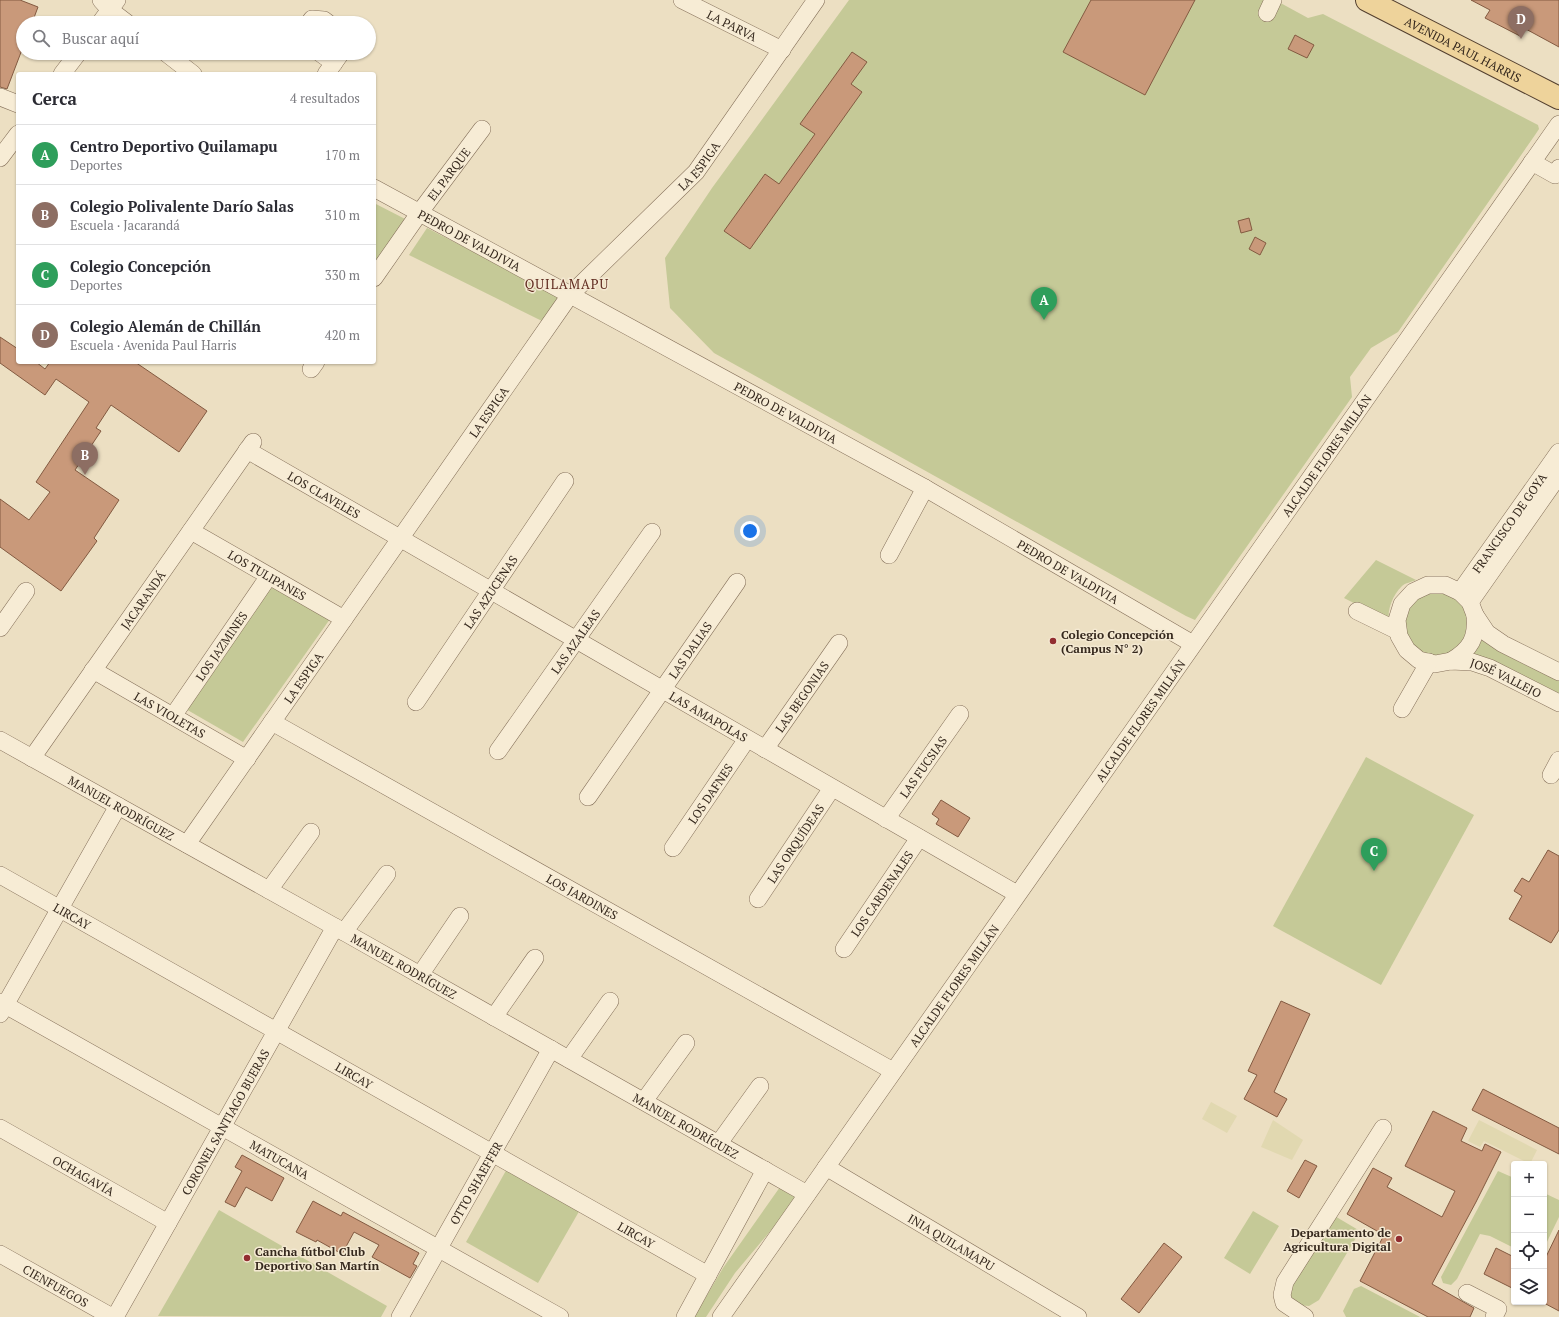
<!DOCTYPE html>
<html lang="es">
<head>
<meta charset="utf-8">
<style>
	body { margin:0; font-family:"PT Serif",serif; background:#f7f7f7; color:#2b2b33 }
	.controls { position:absolute; right:12px; bottom:12px; display:grid; overflow:hidden; border-radius:4px; box-shadow:0 1px 3px #0004 }
	.controls button { width:36px; height:36px; display:grid; place-items:center; padding:0; border:0; border-bottom:1px solid #e1e1e2; background:#fff; color:#2b2b33; font:20px sans-serif }
	.you { position:absolute; left:750px; top:531px; width:14px; height:14px; margin:-10px; border:3px solid #fff; border-radius:50%; background:#1a73e8; box-shadow:0 0 0 6px #1a73e833 }
	.badge { display:grid; place-items:center; width:26px; height:26px; border-radius:50%; background:#1a73e8; color:#fff; font-size:13px; font-weight:700 }
	.pin { position:absolute; translate:-50% -33px; filter:drop-shadow(0 1px 2px #0008) }
	.pin::after { content:''; position:absolute; top:21px; width:14px; height:12px; background:inherit; clip-path:polygon(0 0,100% 0,50% 100%) }
	.list { margin:0; padding:0; list-style:none }
	h2 { display:flex; justify-content:space-between; align-items:center; height:52px; margin:0; padding:0 16px; font-size:17px }
	h2 small { font-size:13px; font-weight:400; color:#7c7c81 }
	.list li { display:grid; grid-template-columns:26px 1fr auto; gap:12px; align-items:center; box-sizing:border-box; height:60px; padding:0 16px; border-top:1px solid #e1e1e2 }
	.list b { display:block; font-size:15px; white-space:nowrap }
	.list p { margin:0; font-size:13px; white-space:nowrap; color:#7c7c81 }
	.list em { font-size:13px; font-style:normal; color:#7c7c81 }
	.icon { flex:none; width:22px; height:22px; fill:none; stroke:currentColor; stroke-width:2; stroke-linecap:round; stroke-linejoin:round }
	.map { position:relative; flex:none; width:1559px; height:1317px; overflow:hidden }
	.search { position:absolute; background:#fff; box-shadow:0 1px 3px #0004; left:16px; top:16px; width:360px; height:44px; display:flex; align-items:center; gap:10px; box-sizing:border-box; padding:0 14px; border-radius:22px; color:#7c7c81; font-size:15px }
	.panel { position:absolute; background:#fff; box-shadow:0 1px 3px #0004; left:16px; top:72px; width:360px; height:292px; border-radius:4px }
	.map>svg:first-child { display:block }
</style>
</head>
<body>
<div class="map">
<svg width="1559" height="1317" viewBox="0 0 1559 1317">
	<rect width="100%" height="100%" fill="#ecdfc2"/>
	<!-- farmland -->
	<g fill="#e1d8b0">
		<path d="M1211,1102l26,14 -10,17 -25,-14z"/>
		<path d="M1273,1120l30,20 -11,20 -31,-13z"/>
		<path d="M1479,1120l58,30 -7,14 -46,-23 -4,6 -12,-6z"/>
	</g>
	<!-- green -->
	<g fill="#c5c997">
		<path d="M849,0h426l33,18 15,-4 215,111 1,4 -4,6 -137,197 -27,16 -21,29 2,20 -157,223 -9,-4 -472,-263 -44,-45 -5,-50 47,-70z"/>
		<path d="M374,203l33,17 -33,46z"/>
		<path d="M427,228l134,69 -19,24 -133,-66z"/>
		<path d="M1376,560l40,20c-4,2 -11,3 -14,6 -9,9 -15,23 -13,35l-45,-23z"/>
		<path d="M271,585l59,34 -87,123 -59,-34z"/>
		<path d="M1445,589l23,18 2,28 -19,21 -29,-1 -19,-21 4,-29 10,-10z"/>
		<path d="M1479,623l80,51v22l-98,-40z"/>
		<path d="M1366,757l108,58 -93,170 -108,-59z"/>
		<path d="M508,1167l73,41 -43,75 -72,-41z"/>
		<path d="M1498,1171l16,7v70l-24,-12 -10,-2 -23,45 -6,6 -8,-2 -2,-6z"/>
		<path d="M780,1187l19,10 -64,76 -29,44h-12l29,-49z"/>
		<path d="M1544,1193l15,7v17l-15,31z"/>
		<path d="M219,1210l168,96 -6,11 -223,-1z"/>
		<path d="M1253,1211l26,15 -29,48 -26,-16z"/>
		<path d="M1333,1215l27,16 -41,69 -10,6 -12,-1 -7,-7 1,-13z"/>
		<path d="M1361,1286l59,31h-74l-3,-6 11,-22z"/>
	</g>
	<!-- building -->
	<g fill="#c9997a" stroke="#835a41">
		<path d="M0,0h20l18,7 -6,16h-9v24l-16,42 -7,-2z"/>
		<path d="M1091,0h104l-50,95 -82,-43z"/>
		<path d="M1471,0h88v47l-35,-19 -4,8 -35,-18 5,-8z"/>
		<path d="M1295,35l19,10 -7,13 -19,-9z"/>
		<path d="M852,52l15,10 -16,22 11,8 -112,157 -26,-18 41,-57 14,10 36,-50 -15,-10z"/>
		<path d="M1249,218l3,12 -11,3 -3,-12z"/>
		<path d="M1255,237l11,6 -6,12 -11,-6z"/>
		<path d="M0,337l18,12v13h18l9,7 5,-7h85l72,49 -28,41 -68,-47 -15,23 5,3 -26,39 44,30 -25,38 3,3 -36,50 -61,-44v-48l29,21 21,-28 -14,-10 53,-80 -33,-23 -11,16 -45,-32z"/>
		<path d="M941,800l29,18 -12,19 -22,-13 3,-5 -7,-5z"/>
		<path d="M1548,850l11,6v74l-8,13 -42,-24 13,-23 -8,-5 8,-13 7,4z"/>
		<path d="M1281,1001l29,13 -36,78 13,7 -10,18 -33,-18 13,-24 -9,-4z"/>
		<path d="M1483,1089l76,39v26l-87,-44z"/>
		<path d="M1433,1111l34,17 -6,13 21,10 3,-7 16,8 -25,50 -44,82 42,24 -4,9h-42l-68,-36 24,-46 -37,-21 26,-46 19,10 -5,9 55,30 13,-26 -50,-25z"/>
		<path d="M242,1155l42,23 -12,23 -26,-14 -11,20 -10,-5 17,-31 -7,-4z"/>
		<path d="M1305,1160l12,6 -18,32 -12,-7z"/>
		<path d="M313,1201l28,15 2,-4 76,41 -6,11 4,2 -7,12 -38,-21 7,-12 -25,-13 -12,22 -25,-14 -1,2 -20,-10z"/>
		<path d="M1559,1230v81l-15,-8v-42z"/>
		<path d="M1164,1243l18,14 -43,56 -18,-14z"/>
		<path d="M1496,1248l18,9v32l-30,-15z"/>
	</g>
	<g fill="none" stroke-linecap="round" stroke-linejoin="round">
		<defs>
			<g id="minor">
				<path d="M101,0l9,10 17,13"/>
				<path id="s1" d="M682,0l100,50"/>
				<path d="M1267,13l6,-13"/>
				<path d="M100,23l17,-23"/>
				<path d="M309,23l3,-4 12,1 4,3"/>
				<path d="M166,53l27,21"/>
				<path d="M320,53l14,10"/>
				<path d="M62,74l16,-21"/>
				<path d="M326,74l15,-21"/>
				<path d="M0,97l18,7"/>
				<path d="M0,158l18,-24"/>
				<path d="M1532,162l23,13 4,-7"/>
				<path id="s2" d="M374,188l551,300 268,156"/>
				<path id="s3" d="M374,278l46,-66 62,-83"/>
				<path d="M311,369l5,-7"/>
				<path id="s4" d="M247,450l770,444"/>
				<path id="s5" d="M191,531l153,88"/>
				<path d="M889,555l36,-67"/>
				<path id="s6" d="M1460,592l99,-140"/>
				<path d="M1470,602l89,-127"/>
				<path d="M1357,611l41,20"/>
				<path d="M0,628l26,-37"/>
				<path d="M1451,661c20,-12 26,-23 24,-46"/>
				<path id="s7" d="M93,670l154,89"/>
				<path id="s8" d="M1559,672l-56,-28 -16,-11 -12,-18 -5,-13 -10,-10 -15,-7h-17l-15,7 -11,12 -5,16 2,16 8,14 12,10 16,4 16,-3 21,1 18,6 69,35"/>
				<path id="s9" d="M416,702l149,-221"/>
				<path d="M1402,709l27,-47"/>
				<path id="s10" d="M173,716l96,-140"/>
				<path id="s11" d="M272,722l621,349"/>
				<path id="s12" d="M0,740l344,192 463,262"/>
				<path id="s13" d="M765,749l74,-106"/>
				<path id="s14" d="M498,751l154,-219"/>
				<path id="s15" d="M32,758l221,-316"/>
				<path d="M1551,775l8,-15"/>
				<path id="s16" d="M588,797l149,-215"/>
				<path id="s17" d="M886,819l74,-105"/>
				<path id="s18" d="M187,844l383,-549 126,-123 120,-172"/>
				<path id="s19" d="M673,848l74,-109"/>
				<path id="s20" d="M0,875l708,400"/>
				<path d="M269,890l42,-58"/>
				<path id="s21" d="M758,899l74,-111"/>
				<path d="M344,932l43,-58"/>
				<path id="s22" d="M844,949l75,-111"/>
				<path d="M420,975l40,-59"/>
				<path id="s23" d="M0,1002l560,315"/>
				<path d="M0,1014l118,-208"/>
				<path d="M494,1017l41,-59"/>
				<path d="M569,1059l41,-58"/>
				<path d="M644,1101l42,-58"/>
				<path id="s24" d="M0,1128l168,95"/>
				<path d="M719,1143l41,-57"/>
				<path id="s25" d="M826,1167l252,150"/>
				<path id="s26" d="M0,1254l112,63"/>
				<path d="M1467,1293l31,16 -4,8"/>
				<path id="s27" d="M115,1317l220,-390"/>
				<path id="s28" d="M400,1317l151,-268"/>
				<path d="M685,1317l80,-147"/>
				<path id="s29" d="M721,1317l838,-1193"/>
				<path d="M1305,1317l-21,-14 -2,-8 3,-13 98,-154"/>
			</g>
			<g id="major">
				<path id="s30" d="M1367,0l192,98"/>
			</g>
		</defs>
		<!-- minor casing -->
		<use href="#minor" stroke="#85705a" stroke-width="18"/>
		<!-- major casing -->
		<use href="#major" stroke="#533f2e" stroke-width="24"/>
		<!-- minor -->
		<use href="#minor" stroke="#f7ecd5" stroke-width="17"/>
		<!-- major -->
		<use href="#major" stroke="#eed39b" stroke-width="22"/>
	</g>
	<!-- markers -->
	<g fill="#922d30" stroke="#f4e9d2" stroke-width="1.5">
		<circle cx="1053" cy="641" r="4"/>
		<circle cx="1399" cy="1239" r="4"/>
		<circle cx="247" cy="1258" r="4"/>
	</g>
	<g text-anchor="middle" dominant-baseline="central" stroke-width="3" stroke-linejoin="round" paint-order="stroke">
		<!-- street labels -->
		<g font-size="12" fill="#36291e" stroke="#f4e9d2">
			<text stroke="none"><textPath href="#s1" startOffset="56">LA PARVA</textPath></text>
			<text stroke="none"><textPath href="#s30" startOffset="108">AVENIDA PAUL HARRIS</textPath></text>
			<text stroke="none"><textPath href="#s18" startOffset="852">LA ESPIGA</textPath></text>
			<text stroke="none"><textPath href="#s3" startOffset="128">EL PARQUE</textPath></text>
			<text stroke="none"><textPath href="#s2" startOffset="109">PEDRO DE VALDIVIA</textPath></text>
			<text stroke="none"><textPath href="#s18" startOffset="527">LA ESPIGA</textPath></text>
			<text stroke="none"><textPath href="#s2" startOffset="469">PEDRO DE VALDIVIA</textPath></text>
			<text stroke="none"><textPath href="#s29" startOffset="1053">ALCALDE FLORES MILLÁN</textPath></text>
			<text stroke="none"><textPath href="#s4" startOffset="89">LOS CLAVELES</textPath></text>
			<text stroke="none"><textPath href="#s6" startOffset="85">FRANCISCO DE GOYA</textPath></text>
			<text stroke="none"><textPath href="#s2" startOffset="793">PEDRO DE VALDIVIA</textPath></text>
			<text stroke="none"><textPath href="#s5" startOffset="88">LOS TULIPANES</textPath></text>
			<text stroke="none"><textPath href="#s9" startOffset="133">LAS AZUCENAS</textPath></text>
			<text stroke="none"><textPath href="#s15" startOffset="193">JACARANDÁ</textPath></text>
			<text stroke="none"><textPath href="#s14" startOffset="134">LAS AZALEAS</textPath></text>
			<text stroke="none"><textPath href="#s10" startOffset="85">LOS JAZMINES</textPath></text>
			<text stroke="none"><textPath href="#s16" startOffset="179">LAS DALIAS</textPath></text>
			<text stroke="none"><textPath href="#s18" startOffset="203">LA ESPIGA</textPath></text>
			<text stroke="none"><textPath href="#s8" startOffset="354">JOSÉ VALLEJO</textPath></text>
			<text stroke="none"><textPath href="#s13" startOffset="64">LAS BEGONIAS</textPath></text>
			<text stroke="none"><textPath href="#s7" startOffset="89">LAS VIOLETAS</textPath></text>
			<text stroke="none"><textPath href="#s4" startOffset="533">LAS AMAPOLAS</textPath></text>
			<text stroke="none"><textPath href="#s29" startOffset="729">ALCALDE FLORES MILLÁN</textPath></text>
			<text stroke="none"><textPath href="#s17" startOffset="64">LAS FUCSIAS</textPath></text>
			<text stroke="none"><textPath href="#s19" startOffset="66">LOS DAFNES</textPath></text>
			<text stroke="none"><textPath href="#s12" startOffset="139">MANUEL RODRÍGUEZ</textPath></text>
			<text stroke="none"><textPath href="#s21" startOffset="67">LAS ORQUÍDEAS</textPath></text>
			<text stroke="none"><textPath href="#s22" startOffset="67">LOS CARDENALES</textPath></text>
			<text stroke="none"><textPath href="#s11" startOffset="356">LOS JARDINES</textPath></text>
			<text stroke="none"><textPath href="#s20" startOffset="83">LIRCAY</textPath></text>
			<text stroke="none"><textPath href="#s12" startOffset="463">MANUEL RODRÍGUEZ</textPath></text>
			<text stroke="none"><textPath href="#s29" startOffset="405">ALCALDE FLORES MILLÁN</textPath></text>
			<text stroke="none"><textPath href="#s20" startOffset="407">LIRCAY</textPath></text>
			<text stroke="none"><textPath href="#s27" startOffset="224">CORONEL SANTIAGO BUERAS</textPath></text>
			<text stroke="none"><textPath href="#s12" startOffset="787">MANUEL RODRÍGUEZ</textPath></text>
			<text stroke="none"><textPath href="#s23" startOffset="321">MATUCANA</textPath></text>
			<text stroke="none"><textPath href="#s24" startOffset="96">OCHAGAVÍA</textPath></text>
			<text stroke="none"><textPath href="#s28" startOffset="154">OTTO SHAEFFER</textPath></text>
			<text stroke="none"><textPath href="#s20" startOffset="731">LIRCAY</textPath></text>
			<text stroke="none"><textPath href="#s25" startOffset="146">INIA QUILAMAPU</textPath></text>
			<text stroke="none"><textPath href="#s26" startOffset="64">CIENFUEGOS</textPath></text>
		</g>
		<!-- poi labels -->
		<g font-size="12" font-weight="bold" fill="#36291e" stroke="#f4e9d2" text-anchor="start">
			<text x="1061" y="634">Colegio Concepción<tspan x="1061" dy="14">(Campus N° 2)</tspan></text>
			<text x="1391" y="1232" text-anchor="end">Departamento de<tspan x="1391" dy="14">Agricultura Digital</tspan></text>
			<text x="255" y="1251">Cancha fútbol Club<tspan x="255" dy="14">Deportivo San Martín</tspan></text>
		</g>
		<!-- neighbourhood labels -->
		<g font-size="13" letter-spacing="1" fill="#602b1f" stroke="#f4e9d2">
			<text x="567" y="284">QUILAMAPU</text>
		</g>
	</g>
</svg>
<div class="controls">
<button>+</button>
<button>−</button>
<button><svg class="icon" aria-label="locate" viewBox="0 0 24 24"><circle cx="12" cy="12" r="6"/><path d="M12 2v4M12 18v4M2 12h4M18 12h4"/></svg></button>
<button><svg class="icon" aria-label="layers" viewBox="0 0 24 24"><path d="M12 4l9 5-9 5-9-5zM3 14l9 5 9-5"/></svg></button>
</div>
<div class="you"></div>
<div class="pin badge" style="left:1044px;top:320px;background:#2e9e5b">A</div>
<div class="pin badge" style="left:85px;top:475px;background:#8d6e63">B</div>
<div class="pin badge" style="left:1374px;top:871px;background:#2e9e5b">C</div>
<div class="pin badge" style="left:1521px;top:39px;background:#8d6e63">D</div>
<div class="search"><svg class="icon" aria-label="search" viewBox="0 0 24 24"><circle cx="10" cy="10" r="6"/><path d="M15 15l6 6"/></svg>Buscar aquí</div>
<section class="panel">
<h2>Cerca<small>4 resultados</small></h2>
<ul class="list">
<li><span class="badge" style="background:#2e9e5b">A</span><div><b>Centro Deportivo Quilamapu</b><p>Deportes</p></div><em>170 m</em></li>
<li><span class="badge" style="background:#8d6e63">B</span><div><b>Colegio Polivalente Darío Salas</b><p>Escuela · Jacarandá</p></div><em>310 m</em></li>
<li><span class="badge" style="background:#2e9e5b">C</span><div><b>Colegio Concepción</b><p>Deportes</p></div><em>330 m</em></li>
<li><span class="badge" style="background:#8d6e63">D</span><div><b>Colegio Alemán de Chillán</b><p>Escuela · Avenida Paul Harris</p></div><em>420 m</em></li>
</ul>
</section>
</div>
</body>
</html>
